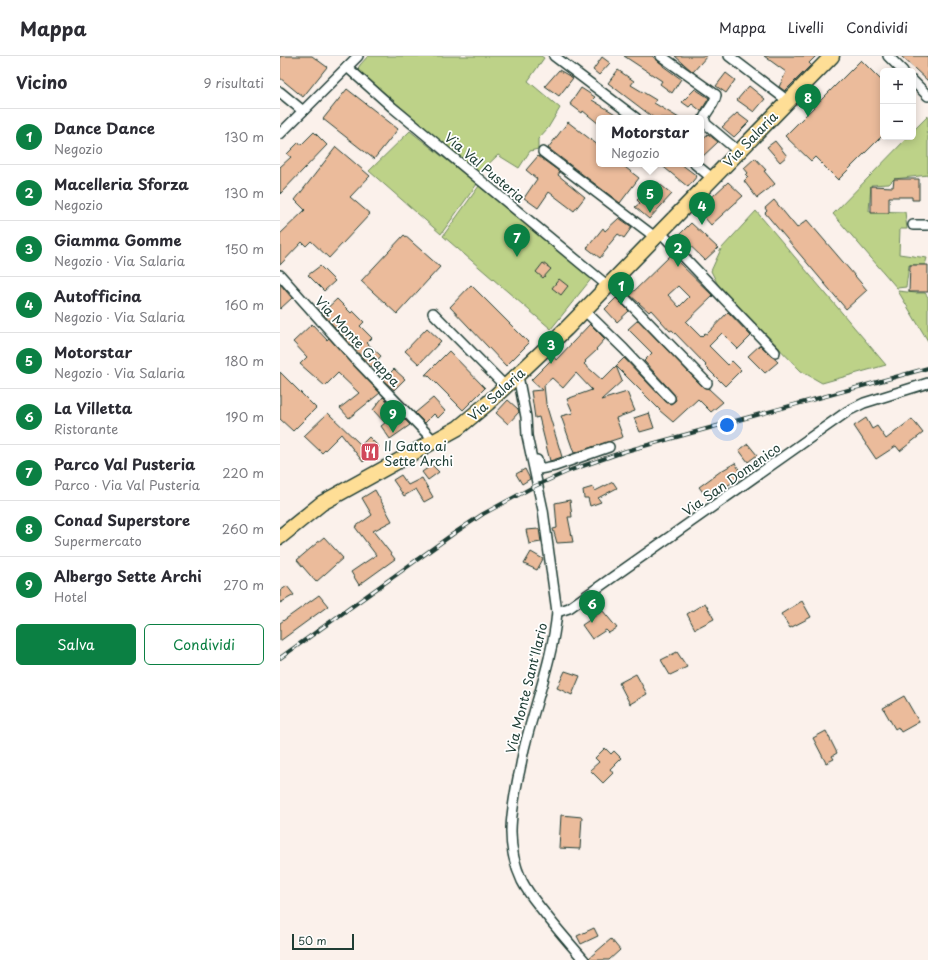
<!DOCTYPE html>
<html lang="it">
<head>
<meta charset="utf-8">
<style>
	body { margin:0; font-family:"Playpen Sans",sans-serif; background:#f7f7f7; color:#2b2b33 }
	.controls { position:absolute; right:12px; top:12px; display:grid; overflow:hidden; border-radius:6px; box-shadow:0 2px 10px #0003 }
	.controls button { width:36px; height:36px; display:grid; place-items:center; padding:0; border:0; border-bottom:1px solid #e1e1e2; background:#fff; color:#2b2b33; font:20px sans-serif }
	.scale { position:absolute; left:12px; bottom:10px; width:62px; box-sizing:border-box; padding-left:4px; border:2px solid #1f3d34; border-top:0; font-size:11px; line-height:14px; white-space:nowrap; color:#1f3d34; -webkit-text-stroke:3px #fff; paint-order:stroke }
	.you { position:absolute; left:447px; top:369px; width:14px; height:14px; margin:-10px; border:3px solid #fff; border-radius:50%; background:#1a73e8; box-shadow:0 0 0 6px #1a73e833 }
	.badge { display:grid; place-items:center; width:26px; height:26px; border-radius:50%; background:#0b8043; color:#fff; font-size:13px; font-weight:700 }
	.pin { position:absolute; translate:-50% -33px; filter:drop-shadow(0 1px 2px #0008) }
	.pin::after { content:''; position:absolute; top:21px; width:14px; height:12px; background:inherit; clip-path:polygon(0 0,100% 0,50% 100%) }
	.popup { position:absolute; left:316px; top:59px; width:108px; height:52px; box-sizing:border-box; display:grid; place-content:center; border-radius:6px; background:#fff; filter:drop-shadow(0 1px 3px #0005); font-size:13px; white-space:nowrap; color:#7c7c81 }
	.popup b { font-size:15px; color:#2b2b33 }
	.popup::after { content:''; position:absolute; left:50%; top:100%; margin-left:-8px; border:8px solid transparent; border-top-color:#fff }
	.list { margin:0; padding:0; list-style:none }
	h2 { display:flex; justify-content:space-between; align-items:center; height:52px; margin:0; padding:0 16px; font-size:17px }
	h2 small { font-size:13px; font-weight:400; color:#7c7c81 }
	.list li { display:grid; grid-template-columns:26px 1fr auto; gap:12px; align-items:center; box-sizing:border-box; height:56px; padding:0 16px; border-top:1px solid #e1e1e2 }
	.list b { display:block; font-size:15px; white-space:nowrap }
	.list p { margin:0; font-size:13px; white-space:nowrap; color:#7c7c81 }
	.list em { font-size:13px; font-style:normal; color:#7c7c81 }
	.actions { display:flex; gap:8px; padding:12px 16px }
	.actions a { flex:1; padding:9px 0; border:1px solid #0b8043; border-radius:6px; text-align:center; font-size:14px; color:#0b8043 }
	.actions .main { background:#0b8043; color:#fff }
	.map { position:relative; flex:none; width:648px; height:904px; overflow:hidden }
	header { display:flex; align-items:center; gap:24px; box-sizing:border-box; height:56px; padding:0 20px; background:#fff; border-bottom:1px solid #e1e1e2 }
	header strong { font-size:19px }
	nav { display:flex; gap:22px; margin-inline-start:auto; font-size:14px }
	main { display:flex }
	aside { flex:1; background:#fff }
	.map>svg:first-child { display:block }
</style>
</head>
<body>
<header>
<strong>Mappa</strong>
<nav><a>Mappa</a><a>Livelli</a><a>Condividi</a></nav>
</header>
<main>
<aside>
<h2>Vicino<small>9 risultati</small></h2>
<ul class="list">
<li><span class="badge">1</span><div><b>Dance Dance</b><p>Negozio</p></div><em>130 m</em></li>
<li><span class="badge">2</span><div><b>Macelleria Sforza</b><p>Negozio</p></div><em>130 m</em></li>
<li><span class="badge">3</span><div><b>Giamma Gomme</b><p>Negozio · Via Salaria</p></div><em>150 m</em></li>
<li><span class="badge">4</span><div><b>Autofficina</b><p>Negozio · Via Salaria</p></div><em>160 m</em></li>
<li><span class="badge">5</span><div><b>Motorstar</b><p>Negozio · Via Salaria</p></div><em>180 m</em></li>
<li><span class="badge">6</span><div><b>La Villetta</b><p>Ristorante</p></div><em>190 m</em></li>
<li><span class="badge">7</span><div><b>Parco Val Pusteria</b><p>Parco · Via Val Pusteria</p></div><em>220 m</em></li>
<li><span class="badge">8</span><div><b>Conad Superstore</b><p>Supermercato</p></div><em>260 m</em></li>
<li><span class="badge">9</span><div><b>Albergo Sette Archi</b><p>Hotel</p></div><em>270 m</em></li>
</ul>
<div class="actions"><a class="main">Salva</a><a>Condividi</a></div>
</aside>
<div class="map">
<svg width="648" height="904" viewBox="0 0 648 904">
	<rect width="100%" height="100%" fill="#fbf1eb"/>
	<filter id="ink" filterUnits="userSpaceOnUse"><feTurbulence type="fractalNoise" baseFrequency=".025" numOctaves="2"/><feDisplacementMap in="SourceGraphic" scale="8" xChannelSelector="R" yChannelSelector="G"/><feConvolveMatrix kernelMatrix="1 2 1 2 8 2 1 2 1" color-interpolation-filters="sRGB"/></filter>
	<g filter="url(#ink)">
		<!-- green -->
		<g fill="#bdd288" stroke="#6e885e">
			<path d="M88,0h173l3,2 -16,23 32,27 -12,20 -10,11v10l-8,2 -11,17 -21,-13 -19,18 -122,-103 3,-5z"/>
			<path d="M648,60v15l-2,2 2,2v40l-34,4 -5,5 -18,1 -2,26 36,1 2,17h-7l-1,25 28,4 -2,7h-16l-3,22 -9,1 -64,-74 75,-77h5v-6z"/>
			<path d="M130,75l67,53 -36,50 -72,-63z"/>
			<path d="M199,130l113,92 -41,51 -108,-93z"/>
			<path d="M476,155l130,154 -64,18 -21,-12 -82,-84 -8,-16 10,-22z"/>
			<path d="M618,235l18,2h9l3,4v44z"/>
		</g>
		<!-- building -->
		<g fill="#ebbb9b" stroke="#1f3d34" fill-rule="evenodd">
			<path d="M0,0h32l15,11 -24,30 -23,-19z"/>
			<path d="M344,0h28l11,9v1l18,13 -9,14 -12,-9 2,-3z"/>
			<path d="M395,0h32l-14,16z"/>
			<path d="M484,0h52l-7,7 2,2 -26,26 -6,-4 7,-15z"/>
			<path d="M621,0h27v25z"/>
			<path d="M322,1l8,6 -11,12 -6,-5z"/>
			<path d="M581,4l22,22v53l-45,45 -23,-23 -4,4 -26,-25z"/>
			<path d="M279,14l14,8 -14,18 -14,-10z"/>
			<path d="M338,14l16,11 -3,4 25,15 -2,3 25,15h-25l-46,-35z"/>
			<path d="M446,17l9,7 -9,13 -10,-7z"/>
			<path d="M469,30l16,13 -11,13 -17,-12z"/>
			<path d="M301,32l14,9 -3,3 30,18h-23v6l-16,-13 -1,2 -12,-9z"/>
			<path d="M67,33l51,40 -24,30 -51,-40z"/>
			<path d="M415,33l14,9 -8,13 -9,-7 -3,3 -7,-5z"/>
			<path d="M457,57l12,9 -15,15 -12,-10z"/>
			<path d="M288,66l31,24v18h22l18,14 -19,25 -72,-55z"/>
			<path d="M34,76l13,13 -47,49v-27l11,-10 -4,-3 12,-12 2,3z"/>
			<path d="M428,78l10,8 -17,16v-18z"/>
			<path d="M495,85l12,15 -7,6 -13,-15z"/>
			<path d="M56,91l34,29 -20,21 20,17 -41,44 -18,-17 -5,5 -4,-4 -22,23v-31l25,-24 -10,-10z"/>
			<path d="M258,100l22,16 -2,3 27,22 -11,14 -25,-19 -11,16 -14,-10 13,-19 -11,-9z"/>
			<path d="M475,102l11,12 -2,1 11,13 -18,14 -13,-17 4,-4 -2,-2 2,-2 -4,-5z"/>
			<path d="M380,108h21l16,12 -9,11z"/>
			<path d="M614,123h25v21h-7v-3h-23v16h-18v-27l22,1z"/>
			<path d="M377,126l15,12 -23,25 -14,-12 5,-4 -3,-3z"/>
			<path d="M448,126l15,14 -32,29 -13,-15z"/>
			<path d="M494,144l23,28 10,-8 60,70 -21,19 -81,-96 2,-2 -2,-3z"/>
			<path d="M339,162l13,9 -8,11 -6,-4 -11,13 1,1 -8,10 -13,-10 16,-20 2,3z"/>
			<path d="M411,167l27,25 -13,12 -26,-25z"/>
			<path d="M124,179l36,32 -43,47 -36,-33z"/>
			<path d="M391,199l42,41 -27,26 15,15 4,-4 2,1 21,-22 23,24 -13,13 -16,-16 -13,13 19,19 4,-4 9,9 -16,16 -20,-20 1,-1 -34,-35 -2,1 -19,-21 -2,2 -19,-17zM398,230l11,11 -10,10 -11,-12z"/>
			<path d="M263,207l8,6 -8,9 -7,-6z"/>
			<path d="M630,209h18v27h-19z"/>
			<path d="M40,210l15,15 -11,10 -16,-16z"/>
			<path d="M279,223l9,7 -7,9 -9,-7z"/>
			<path d="M0,228l12,14 -12,11z"/>
			<path d="M191,229l58,58 -23,23 -56,-59z"/>
			<path d="M336,242l13,13 -12,11 -12,-13z"/>
			<path d="M57,243l14,14 2,-2 11,11 -4,4 12,12 -5,5 14,13 -10,11 -49,-54z"/>
			<path d="M358,264l65,67 6,2 14,13 -12,10 -13,-13 -25,23 -14,-12h1l-44,-44 8,-8 42,44 5,2 5,-4 -2,-6 -30,-33 8,-8 -24,-24z"/>
			<path d="M32,268l15,16 2,-2 51,55 -31,25 -9,-10 19,-15 -21,-20 -13,13 -25,-22 7,-7 -14,-15z"/>
			<path d="M310,268l15,15 -9,10 1,1 -12,11 1,1 -2,2 18,16 14,-14 6,15 -21,19 26,-8 8,19 -19,7 7,19 -49,16 -13,-37 12,-3 -6,-14 25,-9 -16,-17 -13,15 -11,-10 -8,7 2,19 16,53 -12,4 -11,-44 -4,1 -2,-14 -2,-13 11,-1 -11,-10 23,-23 2,3z"/>
			<path d="M147,272l14,13 -22,23 -14,-13z"/>
			<path d="M480,289l18,17 -13,11 -17,-17z"/>
			<path d="M169,295l36,37 -22,22 -35,-35h-3z"/>
			<path d="M114,313l11,10 -11,11 -11,-10z"/>
			<path d="M0,316l36,36 -23,23 -13,-12z"/>
			<path d="M103,341l27,28 -20,14 -9,-13 4,-3 -12,-13z"/>
			<path d="M153,342l12,13 -7,7 -4,-4 -9,9 -10,-10z"/>
			<path d="M228,344l10,9 1,3 -11,12 -12,-11z"/>
			<path d="M48,357l33,32 8,-8 10,10 -16,15 -22,-28 -19,19 -18,-17z"/>
			<path d="M369,357l5,15 -14,4 -6,-14z"/>
			<path d="M586,362l6,11 5,-3 9,13 26,-20 11,14 -23,18 -4,-5 -20,13 -22,-33z"/>
			<path d="M468,388l9,11 -9,7 -9,-12z"/>
			<path d="M455,407l8,13 -18,11 -17,12 -9,-12 22,-16z"/>
			<path d="M152,409l7,7 -11,8 -6,-8z"/>
			<path d="M245,413l5,10 -8,5 -6,-10z"/>
			<path d="M121,419l7,10 14,-7 11,19 -9,5 -8,-13 -12,7 -11,-16z"/>
			<path d="M333,426l4,6 -19,10 3,4 -11,4 -2,-8h-4l-1,-8 10,-3 2,4z"/>
			<path d="M95,434l17,31 -19,10 22,28 -36,26 -8,-13 25,-17 -21,-28 17,-12 -10,-17z"/>
			<path d="M290,444l2,17h-4l5,25 -16,1 -4,-14 4,-1 -2,-25z"/>
			<path d="M259,473l2,13 -12,2 -3,-14z"/>
			<path d="M44,481l19,21 -27,24 -19,-22z"/>
			<path d="M251,496l12,7 -6,11 -13,-6z"/>
			<path d="M7,530l7,9 -14,8v-12z"/>
			<path d="M39,539l9,11 -48,35v-18z"/>
			<path d="M522,545l9,16 -21,11 -9,-14z"/>
			<path d="M425,547l9,16 -19,10 -8,-15z"/>
			<path d="M323,555l14,17 -8,5 -3,-3 -14,9 -10,-14z"/>
			<path d="M397,596l10,15 -17,8 -9,-15z"/>
			<path d="M285,615l15,5 -8,19 -15,-7z"/>
			<path d="M356,618l11,20 -17,10 -11,-21z"/>
			<path d="M624,640l15,26 -18,10 -3,-5 -3,2 -12,-21z"/>
			<path d="M546,675l11,22 -5,3 2,3 -8,4 -13,-25z"/>
			<path d="M325,692l6,6 3,-3 7,7 -11,11 3,4 -10,10 -13,-13 9,-8 -4,-4z"/>
			<path d="M281,759l21,2 -2,32 -21,-1z"/>
			<path d="M314,872l4,8 -17,8 -4,-8z"/>
			<path d="M331,883l9,11 -11,10h-19l-1,-2z"/>
		</g>
		<g fill="none" stroke-linecap="round" stroke-linejoin="round">
			<defs>
				<g id="minor">
					<path d="M274,0l82,62"/>
					<path d="M381,0l55,39c-1,9 -8,14 -12,23l2,6 32,27"/>
					<path d="M449,0l59,45"/>
					<path d="M608,0l15,15"/>
					<path d="M67,11l45,40 216,179"/>
					<path d="M633,25l15,15"/>
					<path d="M0,36l23,19"/>
					<path d="M0,78l78,-78"/>
					<path d="M263,96l112,85"/>
					<path d="M415,108l17,14"/>
					<path d="M633,169h15"/>
					<path d="M380,176l115,120"/>
					<path d="M0,219l77,86 77,80"/>
					<path d="M330,227l97,100"/>
					<path d="M304,254l40,39 46,49"/>
					<path d="M153,257l73,74"/>
					<path d="M238,320l8,41 1,19 16,74 14,102c-4,45 -21,89 -32,133 -3,11 -4,22 -7,33 -7,37 -13,67 4,103 6,12 14,21 21,30 13,17 27,33 41,49"/>
					<path d="M257,404l2,9 16,-3 54,-19"/>
					<path d="M277,556l12,-4 279,-197 16,-8 64,-20"/>
				</g>
				<path id="primary" d="M0,481l42,-34 136,-75 30,-25 78,-74 266,-273"/>
			</defs>
			<!-- minor casing -->
			<use href="#minor" stroke="#1f3d34" stroke-width="12"/>
			<!-- primary casing -->
			<use href="#primary" stroke="#1f3d34" stroke-width="17"/>
			<!-- minor -->
			<use href="#minor" stroke="#fff" stroke-width="9"/>
			<!-- primary -->
			<use href="#primary" stroke="#fede96" stroke-width="14"/>
			<defs>
				<path id="rail" d="M0,602l173,-124 30,-20 50,-27 38,-17 55,-19 302,-83"/>
			</defs>
			<!-- rail casing -->
			<use href="#rail" stroke="#1f3d34" stroke-width="4"/>
			<!-- rail -->
			<use href="#rail" stroke="#fff" stroke-width="2.5" stroke-dasharray="8" stroke-linecap="butt"/>
		</g>
	</g>
	<!-- icons -->
	<defs>
		<symbol id="restaurant-square" viewBox="-11 -11 22 22"><rect x="-9" y="-9" width="18" height="18" rx="4" fill="#d1495b" stroke="#fff"/><path d="M-5-6h1v4h1v-4h1v4h1v-4h1v5L-1.5 .5V6h-2V.5L-5-1ZM5-6V6H3V1.5H1.5Q1.5-4 5-6Z" fill="#fff"/></symbol>
	</defs>
	<g fill-rule="evenodd">
		<use href="#restaurant-square" x="79" y="385" width="22" height="22"/>
	</g>
	<g text-anchor="middle" dominant-baseline="central" stroke-width="3.5" stroke-linejoin="round" paint-order="stroke">
		<!-- street labels -->
		<g font-size="13" fill="#1f3d34" stroke="#fff">
			<text transform="translate(470 83) rotate(-46)">Via Salaria</text>
			<text transform="translate(205 111) rotate(40)">Via Val Pusteria</text>
			<text transform="translate(78 285) rotate(47)">Via Monte Grappa</text>
			<text transform="translate(216 338) rotate(-42)">Via Salaria</text>
			<text transform="translate(451 423) rotate(-35)">Via San Domenico</text>
			<text transform="translate(246 632) rotate(-76)">Via Monte Sant'Ilario</text>
		</g>
		<!-- poi labels -->
		<g font-size="13" fill="#1f3d34" stroke="#fff" text-anchor="start">
			<text x="104" y="389">Il Gatto ai<tspan x="104" dy="15">Sette Archi</tspan></text>
		</g>
	</g>
</svg>
<div class="controls">
<button>+</button>
<button>−</button>
</div>
<div class="scale">50 m</div>
<div class="you"></div>
<div class="pin badge" style="left:341px;top:249px">1</div>
<div class="pin badge" style="left:398px;top:211px">2</div>
<div class="pin badge" style="left:271px;top:308px">3</div>
<div class="pin badge" style="left:422px;top:169px">4</div>
<div class="pin badge" style="left:370px;top:157px">5</div>
<div class="popup"><b>Motorstar</b>Negozio</div>
<div class="pin badge" style="left:312px;top:567px">6</div>
<div class="pin badge" style="left:237px;top:201px">7</div>
<div class="pin badge" style="left:528px;top:61px">8</div>
<div class="pin badge" style="left:113px;top:377px">9</div>
</div>
</main>
</body>
</html>
